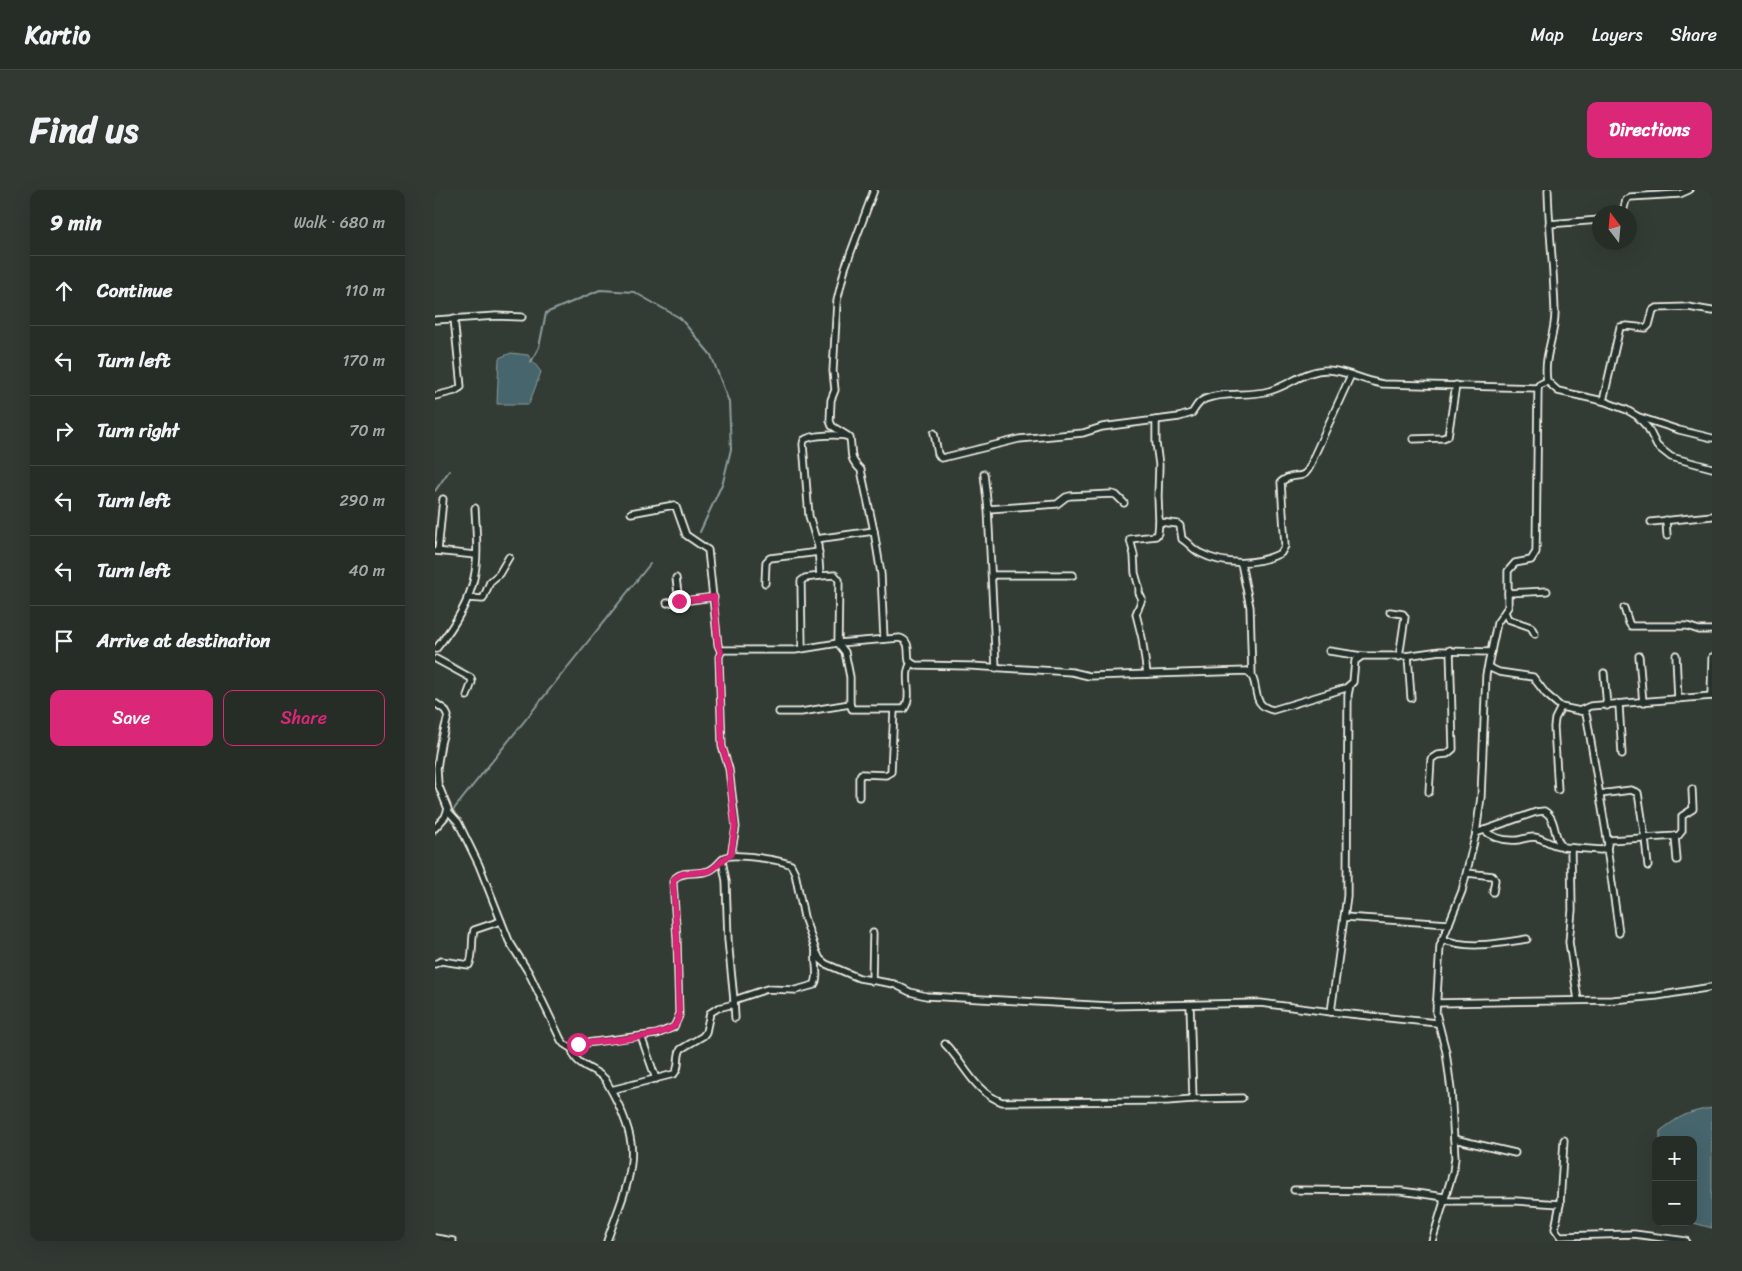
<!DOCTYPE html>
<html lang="en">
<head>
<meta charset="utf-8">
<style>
	body { margin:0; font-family:Sriracha,sans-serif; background:#323933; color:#f1f3f6 }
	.controls { position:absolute; right:15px; bottom:15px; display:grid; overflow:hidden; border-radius:10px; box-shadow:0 5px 20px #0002 }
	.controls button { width:45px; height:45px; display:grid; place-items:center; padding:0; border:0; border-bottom:1px solid #424944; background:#262d27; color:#f1f3f6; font:25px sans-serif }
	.compass { position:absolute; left:1157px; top:15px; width:45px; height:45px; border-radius:50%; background:#262d27; box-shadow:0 5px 20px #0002; rotate:344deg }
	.stop { position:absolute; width:15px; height:15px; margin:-11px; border:4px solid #db2777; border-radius:50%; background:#fff }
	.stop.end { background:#db2777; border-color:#fff; box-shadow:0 1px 5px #0008 }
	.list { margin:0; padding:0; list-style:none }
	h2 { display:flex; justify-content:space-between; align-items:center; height:65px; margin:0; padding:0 20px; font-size:21px }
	h2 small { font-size:16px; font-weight:400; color:#a4a8a7 }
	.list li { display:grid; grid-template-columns:32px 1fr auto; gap:15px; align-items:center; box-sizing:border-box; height:70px; padding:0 20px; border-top:1px solid #424944 }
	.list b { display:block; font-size:19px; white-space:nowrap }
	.list em { font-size:16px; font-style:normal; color:#a4a8a7 }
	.actions { display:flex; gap:10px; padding:15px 20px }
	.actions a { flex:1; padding:11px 0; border:1px solid #db2777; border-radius:10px; text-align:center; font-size:18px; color:#db2777 }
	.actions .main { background:#db2777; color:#fff }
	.icon { flex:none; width:28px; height:28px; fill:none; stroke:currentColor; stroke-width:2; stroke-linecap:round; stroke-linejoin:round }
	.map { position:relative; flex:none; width:1277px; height:1051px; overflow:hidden; border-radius:10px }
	header { display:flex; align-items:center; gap:30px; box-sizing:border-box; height:70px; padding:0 25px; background:#262d27; border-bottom:1px solid #424944 }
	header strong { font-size:24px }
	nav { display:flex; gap:28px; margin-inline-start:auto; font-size:18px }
	.intro { display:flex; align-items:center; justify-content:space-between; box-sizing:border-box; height:120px; padding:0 30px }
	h1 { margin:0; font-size:35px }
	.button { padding:12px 22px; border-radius:10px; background:#db2777; color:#fff; font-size:18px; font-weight:700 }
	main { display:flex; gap:30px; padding:0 30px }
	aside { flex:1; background:#262d27; border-radius:10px; box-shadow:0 5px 20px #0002 }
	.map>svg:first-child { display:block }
</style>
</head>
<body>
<header>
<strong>Kartio</strong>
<nav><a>Map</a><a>Layers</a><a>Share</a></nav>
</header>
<div class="intro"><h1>Find us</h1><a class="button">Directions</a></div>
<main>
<aside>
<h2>9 min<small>Walk · 680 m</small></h2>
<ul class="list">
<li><svg class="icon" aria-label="ahead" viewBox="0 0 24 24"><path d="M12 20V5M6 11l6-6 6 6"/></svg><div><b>Continue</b></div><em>110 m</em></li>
<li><svg class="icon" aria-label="left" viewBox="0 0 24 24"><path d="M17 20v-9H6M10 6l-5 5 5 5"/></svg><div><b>Turn left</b></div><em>170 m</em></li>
<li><svg class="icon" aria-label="right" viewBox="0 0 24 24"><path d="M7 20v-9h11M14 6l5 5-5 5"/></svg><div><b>Turn right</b></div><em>70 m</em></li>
<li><svg class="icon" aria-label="left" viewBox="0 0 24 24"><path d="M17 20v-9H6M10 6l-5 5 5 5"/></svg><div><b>Turn left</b></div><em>290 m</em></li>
<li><svg class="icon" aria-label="left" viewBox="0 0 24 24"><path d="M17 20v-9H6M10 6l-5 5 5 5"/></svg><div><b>Turn left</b></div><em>40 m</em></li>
<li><svg class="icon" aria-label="arrive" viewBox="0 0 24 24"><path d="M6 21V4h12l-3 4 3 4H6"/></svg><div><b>Arrive at destination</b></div></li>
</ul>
<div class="actions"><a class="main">Save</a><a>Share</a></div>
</aside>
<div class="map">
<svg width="1277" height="1051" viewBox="0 0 1277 1051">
	<rect width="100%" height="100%" fill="#333c34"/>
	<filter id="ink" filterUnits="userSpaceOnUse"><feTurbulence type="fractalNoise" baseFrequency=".02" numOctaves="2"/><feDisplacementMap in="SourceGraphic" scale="10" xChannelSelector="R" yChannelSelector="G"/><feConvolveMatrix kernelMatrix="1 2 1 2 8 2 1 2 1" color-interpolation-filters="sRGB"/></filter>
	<g filter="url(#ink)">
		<!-- water -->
		<g fill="#47656d" stroke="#8c9d9e">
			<path d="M76,163l17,2 13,17 -12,32h-32l2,-46z"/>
			<path d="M1277,918v120l-22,-6h3v-82h-33v-9c20,-15 27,-19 52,-23z"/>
		</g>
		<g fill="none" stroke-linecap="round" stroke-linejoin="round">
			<!-- stream -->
			<g stroke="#8c9d9e" stroke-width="2">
				<path d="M96,172l8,-15 7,-34 54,-23 34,2 46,26 31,37 18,47 2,47 -8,33 -23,50"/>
				<path d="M0,301l14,-20"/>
				<path d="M19,619l196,-245"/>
				<path d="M0,644l8,-11"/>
			</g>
			<defs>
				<g id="street">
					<path d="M1113,0c1,41 6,82 7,123 0,24 -12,43 -8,68l11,10 45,10 24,9 10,6 11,12 9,18 14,11 41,11"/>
					<path d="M1188,22l3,-12 4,-3 50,-3 9,-4"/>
					<path d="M1114,34l50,-4"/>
					<path d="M0,130l61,-4 26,1"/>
					<path d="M0,206l20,-5 6,-4 -7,-69"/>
					<path d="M1168,211l17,-74 7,-1 19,2 3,-3 4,-15 3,-2 32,-1 24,4"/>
					<path d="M1204,227l40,13 33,8"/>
					<path d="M721,230v23l3,22 -1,31 1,26"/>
					<path d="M499,243l4,21 3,4 5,-1 73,-18 64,-6 19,-6 77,-10 13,-4c4,-6 6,-11 13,-14 20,-8 43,-2 64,-8 20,-5 36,-21 58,-21 19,0 36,11 56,14l155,4"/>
					<path d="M413,246l-16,-10 -2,-5 1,-21 4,-10 -2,-19 4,-70 8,-33 29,-78"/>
					<path d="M978,249l30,-1 5,-2 8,-51"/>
					<path d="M549,284l4,35"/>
					<path d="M196,323l43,-8 2,2 10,28 22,15 10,95 3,7"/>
					<path d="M1231,330l1,16"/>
					<path d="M1216,332l61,-6"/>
					<path d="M381,349l58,-8"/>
					<path d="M0,361l41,4"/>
					<path d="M3,361l5,-52"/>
					<path d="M806,373l9,44 2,69"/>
					<path d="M557,385h81"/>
					<path d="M385,386l15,-1 4,5 -1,63 7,9 5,25v27l2,5h52c10,-13 -2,-33 7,-46"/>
					<path d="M241,388l3,23"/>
					<path d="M330,393l1,-21 4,-4 49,-6"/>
					<path d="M1073,403l39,-2"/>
					<path d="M32,408l16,1 7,-17 9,-8 10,-17"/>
					<path d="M232,413l47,-6"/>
					<path d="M1189,418l5,15 2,3h56l12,4h13"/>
					<path d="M955,422l13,2 2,3 -6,40"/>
					<path d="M1070,422l3,7 23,8 4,7"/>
					<path d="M367,458l-1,-67 4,-3 15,-2 -2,-30 -9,-30 -6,-72 1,-4c6,-5 39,-7 46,-2 3,18 -2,19 11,32l13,61 7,43 3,65"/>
					<path d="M1,459c16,-20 33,-46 38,-71 5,-23 2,-47 1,-70"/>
					<path d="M894,461l33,5"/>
					<path d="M1241,465l2,44"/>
					<path d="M973,466l3,42"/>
					<path d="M1204,466l4,47"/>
					<path d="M1,469l35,19 1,4 -5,14"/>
					<path d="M561,478l-8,-159 69,-5 9,-7 4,-1 42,-2 4,1 8,8"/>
					<path d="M1169,483l3,33"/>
					<path d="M712,484l-5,-36 -6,-24 6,-15 -3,-6v-6l-4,-14 -1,-18 -4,-16 26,-3 2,-3 1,-11 19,2 2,2 2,13c7,4 11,11 18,14 25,13 57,12 81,0l4,-7 -4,-64c16,-14 23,6 33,-26l37,-81"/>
					<path d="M1276,506l1,-39"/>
					<path d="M0,513l10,7 3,6 -7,27 -4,25 1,16 10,25 -3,8 -10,11"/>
					<path d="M1184,515l3,49"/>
					<path d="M1146,520l9,-4 122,-10"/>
					<path d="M344,522h22l49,-8"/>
					<path d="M1123,600l-4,-63 1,-8 6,-12"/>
					<path d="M994,602l2,-33 6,-4 10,-1 6,-5 -3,-99"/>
					<path d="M1165,604l31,-4 7,3 7,45 3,28"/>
					<path d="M424,607v-19l2,-4 25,1 5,-3 3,-62"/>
					<path d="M13,621l10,11 21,43 30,76 20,32 32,67 3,4 8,5"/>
					<path d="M1049,640c9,8 22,11 34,10 5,-1 11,-3 16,-3 10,1 17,9 27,9"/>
					<path d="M1041,643l60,-21 8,-1c14,8 8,27 19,36l38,3 6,-2 1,-4 -21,-126 -2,-6 -24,-5 -15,-13 -13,-17 -34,-5 -11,-5"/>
					<path d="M1240,646l2,24"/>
					<path d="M1173,650l70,-4 4,-5v-15l11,-7 -1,-20"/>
					<path d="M1172,658l12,85"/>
					<path d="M1136,659l1,61 -3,32 9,58"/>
					<path d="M296,665l5,-28 -7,-58 -7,-23 -3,-89 2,-5 2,-2h72l43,-7 62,-5c11,3 7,14 9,23l6,4 56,1 101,6 17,4 158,-5c15,11 1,34 26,39l73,-22 7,-6 2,-21 7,-5h43l35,-5 51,1"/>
					<path d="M287,670l4,21 2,59 6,60"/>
					<path d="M1032,683l26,3 2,4 -2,12"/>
					<path d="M909,727l105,7"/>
					<path d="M1007,749c27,11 57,4 85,0"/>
					<path d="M0,774l6,-3 28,4c5,-8 2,-24 5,-35l27,-9"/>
					<path d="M437,791l1,-48"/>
					<path d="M1001,813l176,-3 45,-4 55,-9"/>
					<path d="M755,815l3,94 49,-1"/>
					<path d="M896,822l16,-116 1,-201 2,-10"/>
					<path d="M300,828l-1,-18 33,-11 29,1 18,-5c6,-8 0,-23 2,-34"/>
					<path d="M206,846l15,43"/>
					<path d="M510,854c19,19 29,48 57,58l165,-1 26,-2"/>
					<path d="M176,900l63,-16c7,-7 2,-17 7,-25l22,-13 3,-4 4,-19 8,-5 16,-4"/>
					<path d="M1019,949l61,14"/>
					<path d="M859,1000l107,1 43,6"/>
					<path d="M1008,1011h73l44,3 -5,25 5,7 74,-2 52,7"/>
					<path d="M1125,1014l4,-64"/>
					<path d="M0,1048l18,3"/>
					<path d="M172,1051c10,-30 28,-65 24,-98 -3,-22 -15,-45 -26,-64 -11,-12 -30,-12 -33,-30l6,-5 79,-10 17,-7 5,-11 -2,-77 -4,-57 2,-4c9,-8 22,-3 33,-7 8,-2 11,-10 18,-14 9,-4 56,3 65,8l4,8 9,44 12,34 4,8 6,5 33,14 35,6 16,8 16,4 184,10 150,-3 71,9 106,11"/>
					<path d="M997,1051l21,-69 2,-14 -4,-68 -5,-38 -10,-39 4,-67 22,-55 14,-58 5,-36 5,-122 11,-52 11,-16v-36l7,-8 16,-3 5,-8 2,-164 1,-3 8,-4"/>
				</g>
			</defs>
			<!-- street casing -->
			<use href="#street" stroke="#f4f1e8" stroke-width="9"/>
			<!-- street -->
			<use href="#street" stroke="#26332d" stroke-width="5.5"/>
		</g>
	</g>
	<g fill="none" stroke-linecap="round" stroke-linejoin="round" filter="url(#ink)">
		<!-- route -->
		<path stroke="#db2777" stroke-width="6" d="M143,854c19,-3 85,-6 96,-18 3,-2 4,-7 5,-10l-2,-77 -4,-57 2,-4 7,-4 27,-3c9,-4 13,-13 22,-16l4,-28 -6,-58 -7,-23 -3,-89 2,-5 -3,-7 -4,-48 -35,4"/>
	</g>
</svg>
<div class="controls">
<button>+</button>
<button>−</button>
</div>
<svg class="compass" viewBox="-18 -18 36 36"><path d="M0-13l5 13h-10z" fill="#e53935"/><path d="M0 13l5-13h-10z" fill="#a4a8a7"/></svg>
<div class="stop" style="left:143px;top:854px"></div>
<div class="stop end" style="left:244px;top:411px"></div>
</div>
</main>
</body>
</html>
